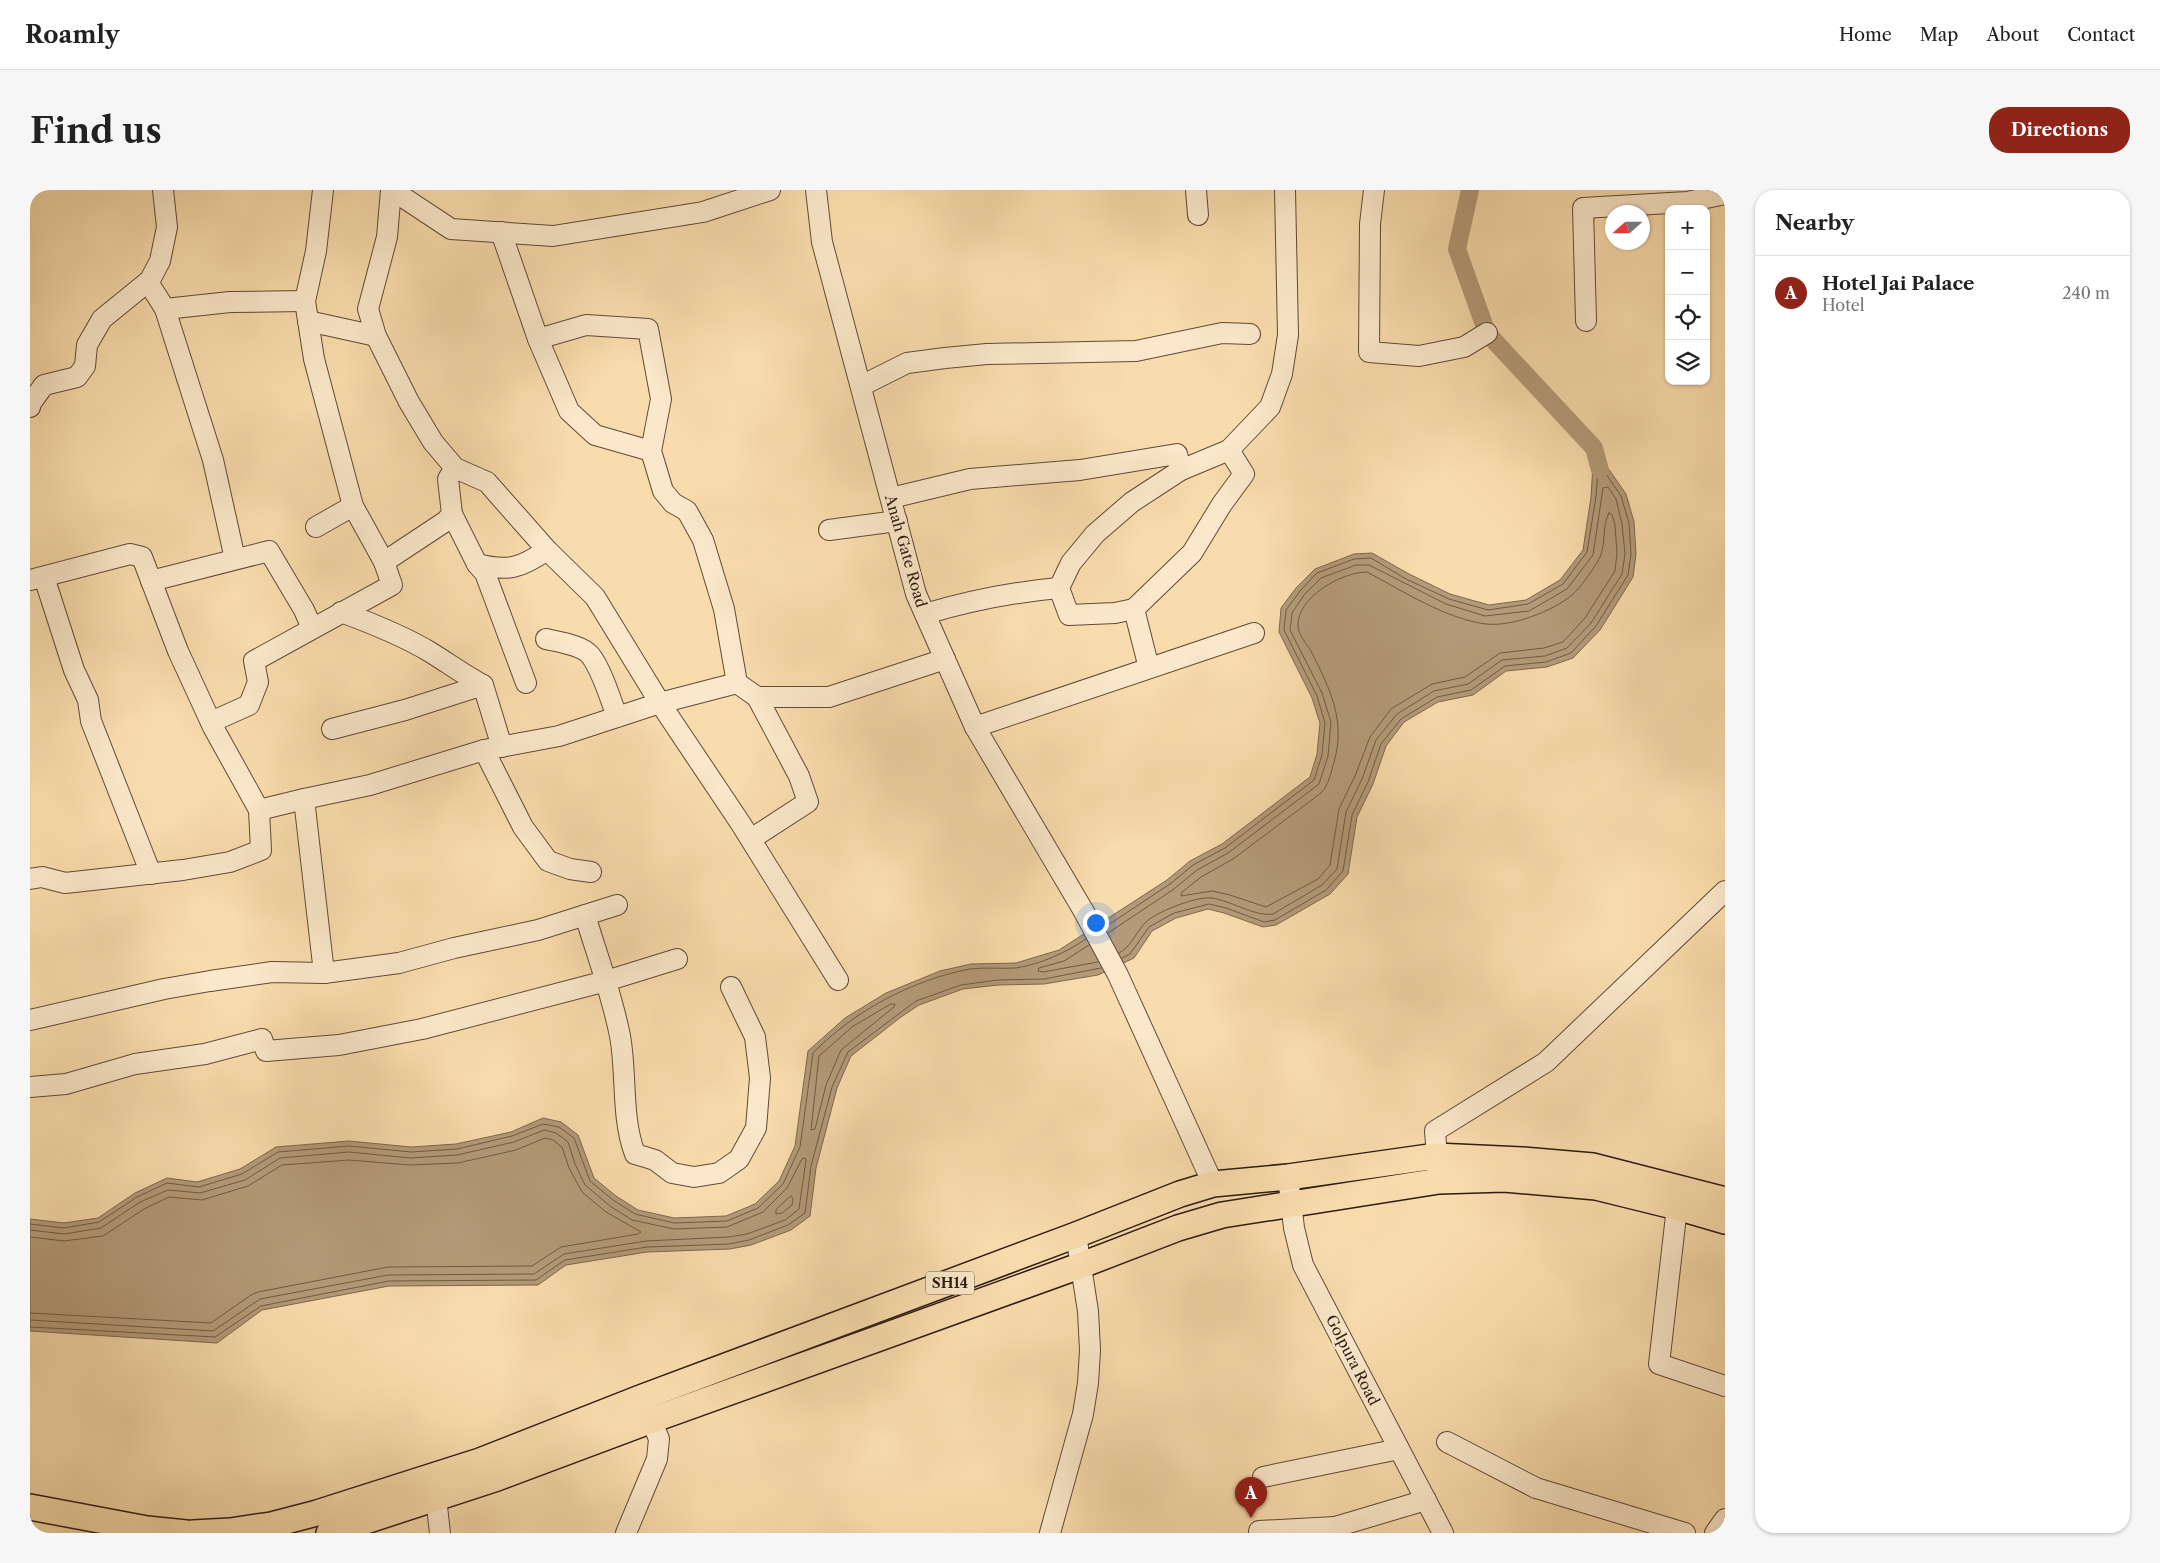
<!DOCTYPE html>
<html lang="en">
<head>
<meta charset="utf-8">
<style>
	body { margin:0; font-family:"Libre Caslon Text",serif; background:#f6f6f6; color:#222 }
	.controls { position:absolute; right:15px; top:15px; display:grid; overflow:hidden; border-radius:10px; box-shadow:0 1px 4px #0004 }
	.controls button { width:45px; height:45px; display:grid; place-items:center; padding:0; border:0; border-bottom:1px solid #e0e0e0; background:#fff; color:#222; font:25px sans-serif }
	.compass { position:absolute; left:1575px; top:15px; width:45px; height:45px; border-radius:50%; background:#fff; box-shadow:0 1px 4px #0004; rotate:249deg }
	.you { position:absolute; left:1065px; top:732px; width:18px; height:18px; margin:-12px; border:4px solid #fff; border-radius:50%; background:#1a73e8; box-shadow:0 0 0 8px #1a73e833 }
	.badge { display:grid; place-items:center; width:32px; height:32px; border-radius:50%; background:#8f2418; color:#fff; font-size:16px; font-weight:700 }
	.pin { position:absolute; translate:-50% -41px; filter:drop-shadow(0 1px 2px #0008) }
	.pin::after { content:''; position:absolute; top:26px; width:18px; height:15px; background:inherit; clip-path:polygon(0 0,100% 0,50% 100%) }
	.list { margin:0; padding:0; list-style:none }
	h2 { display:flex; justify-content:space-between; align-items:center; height:65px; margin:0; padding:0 20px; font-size:21px }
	h2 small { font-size:16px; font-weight:400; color:#767676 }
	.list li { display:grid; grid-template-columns:32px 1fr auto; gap:15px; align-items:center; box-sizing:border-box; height:75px; padding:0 20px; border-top:1px solid #e0e0e0 }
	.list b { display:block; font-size:19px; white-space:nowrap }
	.list p { margin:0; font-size:16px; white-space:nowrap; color:#767676 }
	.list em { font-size:16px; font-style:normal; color:#767676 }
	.icon { flex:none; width:28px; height:28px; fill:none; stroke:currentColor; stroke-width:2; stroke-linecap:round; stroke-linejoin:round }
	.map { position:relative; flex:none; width:1695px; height:1343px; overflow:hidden; border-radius:20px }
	header { display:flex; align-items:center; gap:30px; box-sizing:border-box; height:70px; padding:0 25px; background:#fff; border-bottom:1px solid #e0e0e0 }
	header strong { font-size:24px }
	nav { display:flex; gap:28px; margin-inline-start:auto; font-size:18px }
	.intro { display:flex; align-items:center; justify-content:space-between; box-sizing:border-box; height:120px; padding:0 30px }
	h1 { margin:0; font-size:35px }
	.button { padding:12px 22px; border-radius:20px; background:#8f2418; color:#fff; font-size:18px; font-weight:700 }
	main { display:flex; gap:30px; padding:0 30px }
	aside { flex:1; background:#fff; border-radius:20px; box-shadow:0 1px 4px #0004 }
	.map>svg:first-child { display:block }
</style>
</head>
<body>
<header>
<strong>Roamly</strong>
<nav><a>Home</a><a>Map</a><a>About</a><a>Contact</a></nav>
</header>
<div class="intro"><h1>Find us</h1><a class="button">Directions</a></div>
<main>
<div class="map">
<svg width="1695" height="1343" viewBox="0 0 1695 1343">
	<rect width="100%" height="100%" fill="#f9dcad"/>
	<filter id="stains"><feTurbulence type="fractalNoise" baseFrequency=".004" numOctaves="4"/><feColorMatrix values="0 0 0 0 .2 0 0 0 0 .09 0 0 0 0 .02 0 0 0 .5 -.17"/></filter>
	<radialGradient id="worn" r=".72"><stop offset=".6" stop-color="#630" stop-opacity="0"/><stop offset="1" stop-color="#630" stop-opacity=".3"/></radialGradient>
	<!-- water -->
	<path fill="#b49a78" stroke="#7e674f" d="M1564,258l32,46 8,28 2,32 -3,23 -33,53 -27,28 -26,9 -41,4 -33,24 -35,7 -34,20 -18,24 -13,38 -16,33 -9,57 -18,20 -54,31 -13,2 -39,-14 -16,-4 -32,9 -24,13 -18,27 -36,17 -54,9 -46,1 -35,4 -44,16 -18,12 -50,39 -14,32 -21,80 -6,48 -19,14 -40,15 -21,4 -83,3 -81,13 -28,20 -149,1 -127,24 -45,33 -187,-12v-112l34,4 34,-5 37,-25 32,-15 30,4 43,-13 36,-22 73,-6 62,6 45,-3 55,-12 32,-14 18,4 17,13 16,43 22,18 22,14 36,8 52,-2 29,-12 24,-23 16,-35 13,-95 37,-33 41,-25 54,-22 31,-7 45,-1 43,-13 108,-70 23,-19 32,-17 88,-67 7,-23 3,-31 -8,-25 -33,-66 2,-24 15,-20 19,-19 39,-15 18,-1 37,21 41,20 39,11 37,-5 34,-20 23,-30 8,-53z"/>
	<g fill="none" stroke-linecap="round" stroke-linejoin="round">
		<!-- shore -->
		<g stroke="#705a44" stroke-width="1">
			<path d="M1579,323l3,2 3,10 2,28 -2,18 -30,47 -22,24 -19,6 -44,5 -35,24 -33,7 -41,25 -21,28 -15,39 -16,33 -9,56 -12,14 -52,28 -36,-12 -18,-4 -31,5 1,-4 19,-15 32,-18 88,-66c8,-8 10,-21 13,-31 12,-41 -4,-73 -22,-109 -4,-8 -14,-18 -14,-27 -1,-29 44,-54 69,-54 36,19 79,47 119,52 26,3 67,-13 86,-29 10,-9 19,-23 26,-34 9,-14 3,-34 11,-48z"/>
			<path d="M1075,737l65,-43 23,-19 32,-17 89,-68 8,-25 3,-32 -8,-27 -33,-66 2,-20 14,-19 17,-18 37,-14 17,-1 35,21 43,20 39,11 40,-6 35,-20 24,-32 9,-55 2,-27 4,-2 19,28 8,27 2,31 -3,21 -32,51 -25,27 -25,9 -41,4 -34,24 -34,7 -36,22 -20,25 -13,38 -16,33 -9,56 -17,19 -51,30 -11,2 -38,-14 -17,-4 -35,9 -25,14 -19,27 -8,4"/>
			<path d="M1078,743l66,-44 23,-19 31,-17 91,-69 9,-28 3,-34 -9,-29 -32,-63 2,-17 12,-18 17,-17 35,-13h13l77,39 39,12 44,-5 38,-22 26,-34 10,-67 5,-1 8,12 6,25 3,30 -3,20 -31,49 -24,25 -22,8 -43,4 -34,24 -34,7 -37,23 -21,26 -14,39 -16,33 -9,57 -15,16 -49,29c-18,3 -43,-14 -62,-16 -15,-2 -58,15 -67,26 -9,10 -13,23 -25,29"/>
			<path d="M1059,755l-25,16 -25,7 -1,3 5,1 55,-10"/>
			<path d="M861,814h4l-1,3 -53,43 -15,35 -11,44 -4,1 8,-74 33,-29z"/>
			<path d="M761,1006l2,3 -1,6 -10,8 -6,1v-4z"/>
			<path d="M0,1034l34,4 35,-6 38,-25 30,-14 32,4 43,-13 36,-22 71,-6 62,6 46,-3 55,-13 31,-12 16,3 15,11 16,43 23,19 22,14 39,9 53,-2 31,-13 25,-24 17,-37 13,-94c41,-42 99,-73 157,-84 15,-2 30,0 46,-1 25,-4 49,-15 70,-29"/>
			<path d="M0,1040l34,4 37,-6 39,-26 28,-12 32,3 45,-13 35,-22 69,-6 61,6 47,-3 57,-13 30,-12 12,3 12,9 7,22 10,21 25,21 22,14 42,9 53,-2 36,-15 24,-24 15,-29 3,-1 1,2 -7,49 -14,11 -38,14 -18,3 -83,4 -82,13 -30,20 -146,1 -128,24 -47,32 -183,-11"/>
			<path d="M0,1047l34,4 39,-5 41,-27 25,-12 33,3 46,-14 34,-21 67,-5 61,5 48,-2 58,-13 29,-12 8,2 9,7 7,21 13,24 24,20 35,20 -3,2 -77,13 -29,19 -144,1 -130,25 -7,3 -40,28 -181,-10"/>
			<path d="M0,1137l185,10 46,-31 128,-25 147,-1 29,-20 82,-13 82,-3 20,-4 39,-15 17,-12 6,-47 21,-79 16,-35 68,-51 45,-16 37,-5 46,-1 57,-11"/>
		</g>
		<!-- canal -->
		<path stroke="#b49a78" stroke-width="18" d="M1440,0l-13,59 30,84 107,115 6,22"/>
		<defs>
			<g id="minor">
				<path d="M293,0l-7,61 -11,50 9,58 39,147 31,56"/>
				<path d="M361,0l-4,47 -19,72 8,27 33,66 24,40 22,26 32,14 60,68 48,47 65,106 81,121 97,156"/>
				<path d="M362,0l59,39 102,7 150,-24 67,-22"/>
				<path d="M786,0l6,52 94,352 59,133 108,183 35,65 95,209"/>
				<path d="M1166,0l2,25"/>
				<path d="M1344,0l-4,34 -1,128 50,4 45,-9 23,-14"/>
				<path d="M471,42l37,107 31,72 26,24 56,16"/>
				<path d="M118,92l17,27 65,-7 75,-1"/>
				<path d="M135,119l48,151 22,99"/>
				<path d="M278,131l68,15"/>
				<path d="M1556,131l-3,-113 104,-6 38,-8"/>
				<path d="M508,149l48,-14 62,4 13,70 -10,52 12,40 10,12 14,8 16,29 21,69 13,74"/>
				<path d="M831,196l46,-23 38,-5 42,-4 149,-3 86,-18 28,1"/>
				<path d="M0,217l1,-4 13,-18 33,-8 8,-11 2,-21 15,-26 48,-39 10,-19 7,-34 -4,-37"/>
				<path d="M861,308l79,-19 110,-9 97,-16 4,16"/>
				<path d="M422,324l25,50 8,9 41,110"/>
				<path d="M286,337l37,-21"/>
				<path d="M799,340l68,-9"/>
				<path d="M447,374c31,8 44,4 70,-14"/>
				<path d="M14,387l30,93 14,30 3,21 60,153"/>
				<path d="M0,390l100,-26 12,3 36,94 35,76 46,83 2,40 -31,12 -47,8 -118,13 -23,-6 -12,2"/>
				<path d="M121,391l118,-30 35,59 8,18"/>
				<path d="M1104,419l-19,4 -46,2 -10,-27 12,-25 24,-29 37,-32 49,-32 48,-20 41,-43 12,-33 6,-39 -3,-145"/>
				<path d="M311,422c30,11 61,23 89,40 18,11 34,23 53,33l19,62"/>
				<path d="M895,424c44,-13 88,-22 134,-26"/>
				<path d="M516,449c12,3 36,6 44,16 11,13 21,45 27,62"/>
				<path d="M1119,478l-15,-59 58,-56 30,-49 22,-30 -15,-24"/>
				<path d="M181,532l38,-17 9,-23 -4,-21 138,-76 -8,-23 62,-41 6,-7 -4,-35 7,-11"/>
				<path d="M945,537l279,-94"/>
				<path d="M302,539l73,-19 78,-25"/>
				<path d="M454,560l39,77 25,34 22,8 21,3"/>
				<path d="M274,609l20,174"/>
				<path d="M229,620l45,-11 66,-14 114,-35 75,-14 101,-33 77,-20 20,14h72l116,-38"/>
				<path d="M721,649l57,-37 -9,-26 -42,-79"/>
				<path d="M555,725c12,40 27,80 35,121 7,38 1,81 15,118l20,6 17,13 22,4 25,-4 20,-14 17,-31 4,-50 -5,-41 -24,-50"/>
				<path d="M0,830l134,-31 46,-8 62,-9 52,1 75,-10 55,-15 84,-18 79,-25"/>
				<path d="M0,897l36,-3 69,-20 70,-10 57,-15 4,12 73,-6 83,-16 184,-48 71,-22"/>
				<path d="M1408,980l-3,-39 111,-69 179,-171"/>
				<path d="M1258,987l6,51 9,37 140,268"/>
				<path d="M1647,1017l-18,157 66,22"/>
				<path d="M1417,1252l89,46 149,45"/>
				<path d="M1233,1287l136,-28"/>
				<path d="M406,1308l4,35"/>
				<path d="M1229,1341l76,-4"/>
				<path d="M596,1343l31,-74 2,-20 -13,-32"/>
				<path d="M1020,1343l33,-119 5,-31 2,-33 -2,-39 -12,-76"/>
				<path d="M1308,1343l-3,-6 91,-27"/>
				<path d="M1685,1343l10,-14"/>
			</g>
			<g id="major">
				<path d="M0,1317l117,22 39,4"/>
				<path d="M163,1343l37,-2 41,-6 46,-12 163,-52 163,-64 433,-162 104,-41 33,-10 75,-7 148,-21 86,4 71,6 132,34"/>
				<path d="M299,1343l168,-55 155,-58 430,-155 96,-37 44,-13 217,-34 65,-2 92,8 81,20 48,14"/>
			</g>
		</defs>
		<!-- minor casing -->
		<use href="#minor" stroke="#604a38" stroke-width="22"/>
		<!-- major casing -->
		<use href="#major" stroke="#2d1a11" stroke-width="28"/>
		<!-- minor -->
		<use href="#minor" stroke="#fbe8ca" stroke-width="20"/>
		<!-- major -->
		<use href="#major" stroke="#f9dcad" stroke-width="25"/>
	</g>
	<g text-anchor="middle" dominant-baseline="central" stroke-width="4.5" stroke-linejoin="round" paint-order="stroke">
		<!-- shield labels -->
		<rect fill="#fbe8ca" stroke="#6b5848" stroke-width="1" x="896" y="1081.5" width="48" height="23" rx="4"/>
		<g font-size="14" font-weight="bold" fill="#2d1a11">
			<text x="920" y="1093">SH14</text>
		</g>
		<!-- street labels -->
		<g font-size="15" fill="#2d1a11" stroke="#fbe8ca">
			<text transform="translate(876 361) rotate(74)">Anah Gate Road</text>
			<text transform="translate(1323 1170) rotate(63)">Golpura Road</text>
		</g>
	</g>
	<rect width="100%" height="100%" filter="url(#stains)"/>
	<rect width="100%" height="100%" fill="url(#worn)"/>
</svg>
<div class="controls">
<button>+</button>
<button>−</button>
<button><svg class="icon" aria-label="locate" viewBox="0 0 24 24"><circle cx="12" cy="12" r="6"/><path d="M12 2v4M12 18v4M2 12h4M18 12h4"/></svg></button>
<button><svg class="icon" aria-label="layers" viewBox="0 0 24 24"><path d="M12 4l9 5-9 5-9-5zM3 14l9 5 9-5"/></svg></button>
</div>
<svg class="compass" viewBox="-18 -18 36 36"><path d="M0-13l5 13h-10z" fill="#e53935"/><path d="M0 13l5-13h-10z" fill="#767676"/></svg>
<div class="you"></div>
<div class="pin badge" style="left:1221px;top:1328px">A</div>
</div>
<aside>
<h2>Nearby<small></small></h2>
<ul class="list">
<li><span class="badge">A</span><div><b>Hotel Jai Palace</b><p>Hotel</p></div><em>240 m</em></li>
</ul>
</aside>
</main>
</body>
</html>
